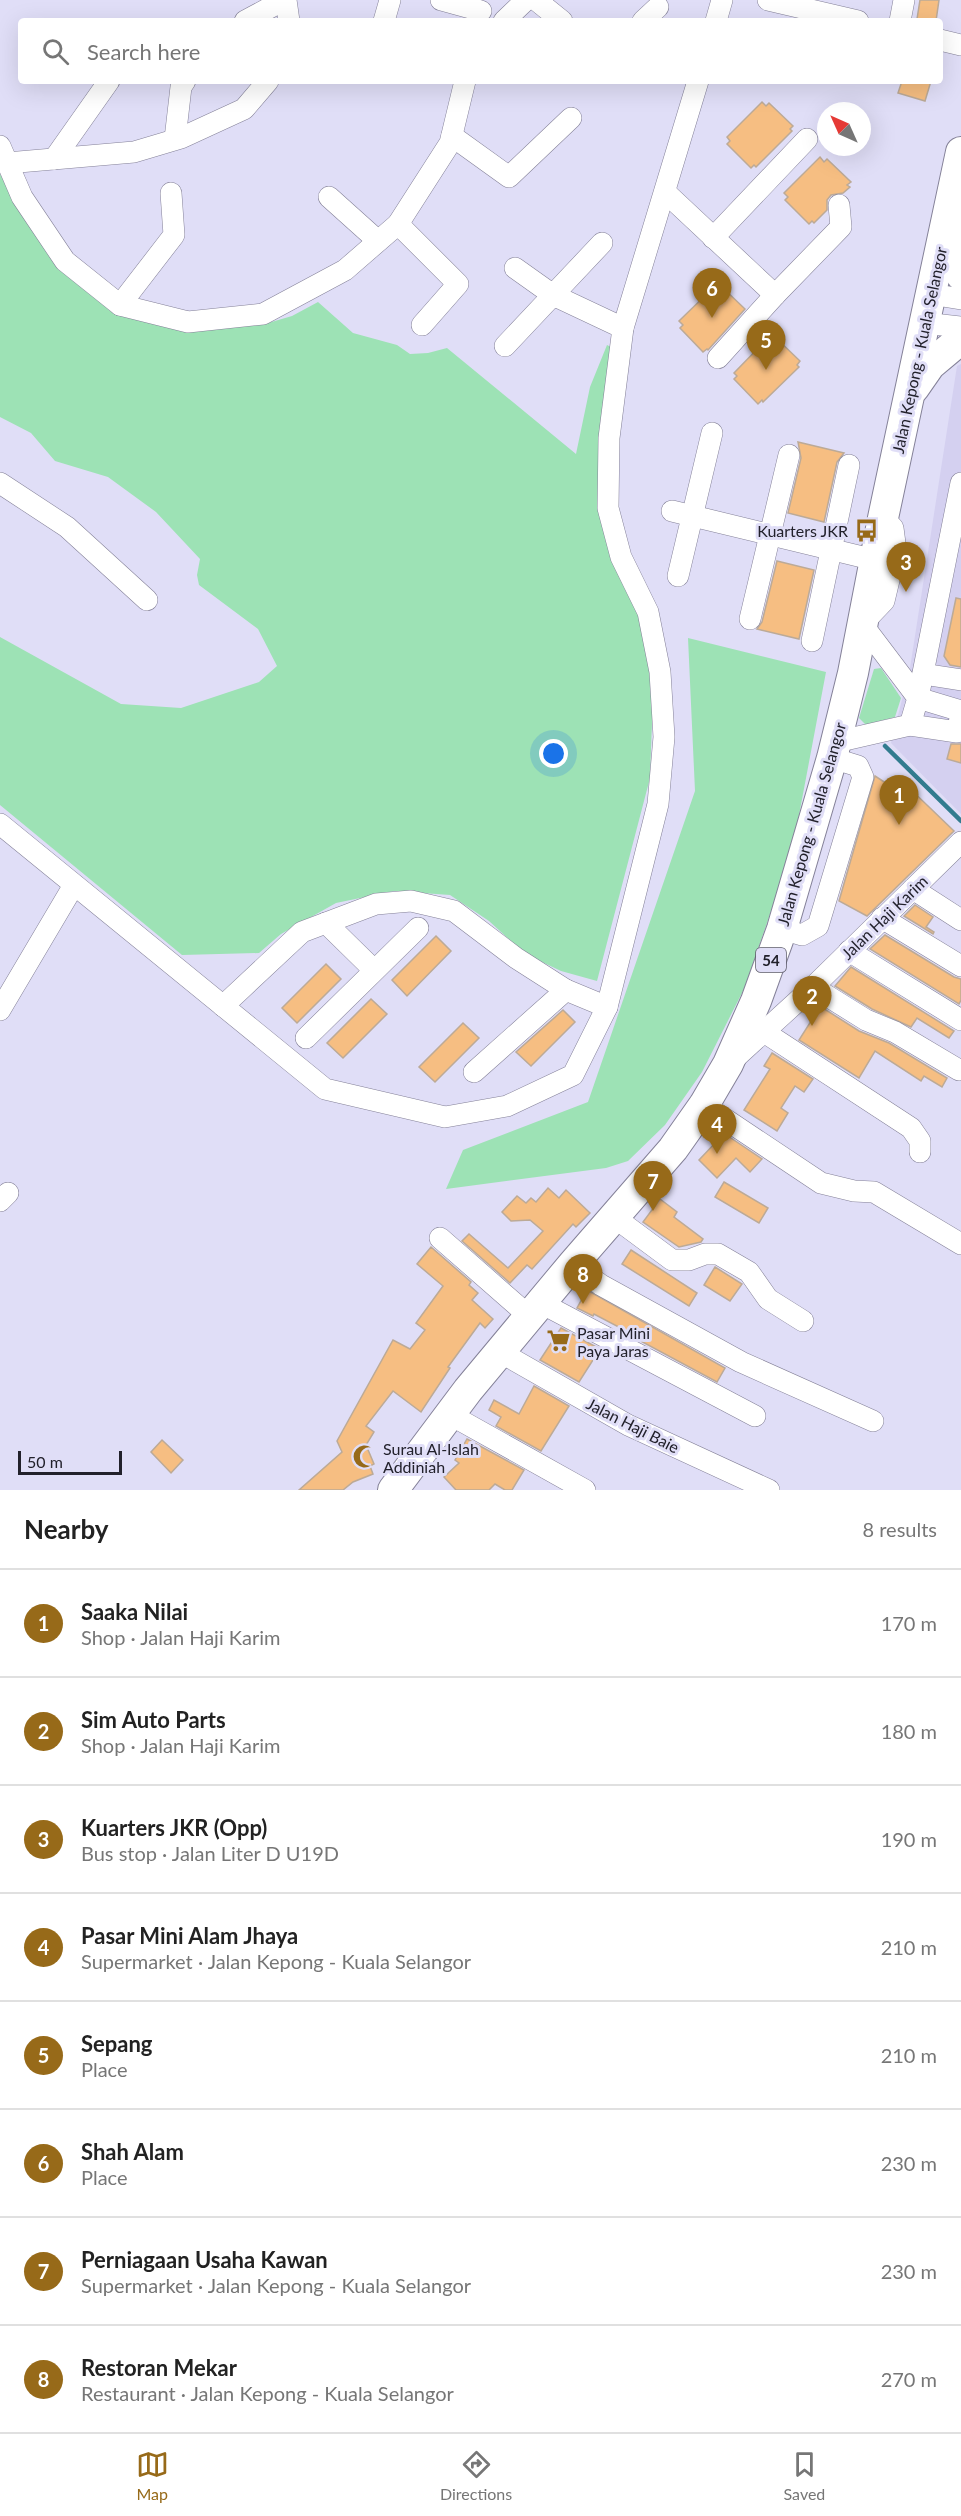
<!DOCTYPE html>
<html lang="en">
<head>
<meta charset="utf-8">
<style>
	body { margin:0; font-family:Lato,sans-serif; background:#f6f6f6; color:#222 }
	.compass { position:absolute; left:817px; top:102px; width:54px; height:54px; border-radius:50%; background:#fff; box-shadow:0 6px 24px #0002; rotate:315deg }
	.scale { position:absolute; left:18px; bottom:15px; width:104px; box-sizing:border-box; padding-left:6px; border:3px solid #22212b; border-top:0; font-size:16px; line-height:21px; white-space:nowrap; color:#22212b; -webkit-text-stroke:4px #e0def7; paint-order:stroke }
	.you { position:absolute; left:554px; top:754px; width:21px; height:21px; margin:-15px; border:4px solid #fff; border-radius:50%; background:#1a73e8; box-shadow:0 0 0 9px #1a73e833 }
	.badge { display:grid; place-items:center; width:39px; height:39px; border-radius:50%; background:#976a19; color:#fff; font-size:20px; font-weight:700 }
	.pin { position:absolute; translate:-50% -50px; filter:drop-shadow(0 2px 3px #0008) }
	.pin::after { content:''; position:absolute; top:32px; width:21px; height:18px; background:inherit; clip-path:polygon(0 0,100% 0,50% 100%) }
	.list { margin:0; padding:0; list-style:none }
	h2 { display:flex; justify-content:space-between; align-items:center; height:78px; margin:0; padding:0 24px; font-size:26px }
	h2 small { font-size:20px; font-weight:400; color:#767676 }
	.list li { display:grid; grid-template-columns:39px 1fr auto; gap:18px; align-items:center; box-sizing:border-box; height:108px; padding:0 24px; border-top:2px solid #e0e0e0 }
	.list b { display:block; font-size:22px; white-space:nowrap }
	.list p { margin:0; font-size:20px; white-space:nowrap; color:#767676 }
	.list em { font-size:20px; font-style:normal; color:#767676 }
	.icon { flex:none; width:33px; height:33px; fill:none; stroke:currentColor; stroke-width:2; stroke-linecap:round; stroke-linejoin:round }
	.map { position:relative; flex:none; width:961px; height:1490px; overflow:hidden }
	.search { position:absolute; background:#fff; box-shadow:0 6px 24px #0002; left:18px; right:18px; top:18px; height:66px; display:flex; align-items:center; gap:15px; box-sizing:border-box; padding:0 21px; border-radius:6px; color:#767676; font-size:22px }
	.sheet { height:942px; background:#fff }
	nav { display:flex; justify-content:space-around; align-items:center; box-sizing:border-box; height:84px; border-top:2px solid #e0e0e0; background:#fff; font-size:16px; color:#767676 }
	nav a { display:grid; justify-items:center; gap:3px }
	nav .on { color:#976a19 }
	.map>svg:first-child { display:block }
</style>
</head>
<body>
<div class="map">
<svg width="961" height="1490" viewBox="0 0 961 1490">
	<rect width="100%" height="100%" fill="#e0def7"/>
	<!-- built -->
	<path fill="#d4d0f0" d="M961,364v450l-70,-71 19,-75 47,-302z"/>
	<!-- green -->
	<g fill="#9de2b5">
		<path d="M0,174l25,46 42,51 36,34 68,21 97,-3 24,-7 26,-14 35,31 44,12 13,9 18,-1 19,-5 129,106 14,-67 17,-42 10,5 -15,140 44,135 7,70 -3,83 -53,203 -36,-10 -36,-17 -36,-33 -39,-26 -56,-4 -58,12 -55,31 -22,19 -77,2 -182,-150v-168l121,67 60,4 78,-26 18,-16 -19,-37 -59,-44 -2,-10 3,-16 -44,-47 -48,-35 -53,-16 -24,-28 -31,-16z"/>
		<path d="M688,638l138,34 -33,175 -48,140 -43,85 -37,53 -37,36 -22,7 -160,21 17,-39 125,-48 107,-311z"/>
		<path d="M881,668l20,30 -6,19 -29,8 -7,-7 15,-49z"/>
	</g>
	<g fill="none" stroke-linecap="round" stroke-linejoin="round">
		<!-- stream -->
		<path stroke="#327c8f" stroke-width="4.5" d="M885,746l76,75"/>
	</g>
	<!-- building -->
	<g fill="#f6be82" stroke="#bcaa97" stroke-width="1.5">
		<path d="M920,0h19l-3,21 -19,-2z"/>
		<path d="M902,81h29l-6,20 -27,-8z"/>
		<path d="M762,102l4,4 3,-3 24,23 -3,3 2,2 -36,36 -2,-2 -3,3 -24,-24 3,-3 -3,-4z"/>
		<path d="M820,157l4,5 3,-3 24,23 -4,3 3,2 -7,6 -12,2 -4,5v10l-13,13 -2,-2 -3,3 -24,-24 3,-3 -4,-4z"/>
		<path d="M715,286l4,4 3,-3 23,22 -37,41 -1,-1 -4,3 -23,-24 3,-3 -4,-4z"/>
		<path d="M769,337l5,4 3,-2 23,22 -3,4 2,2 -36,35 -1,-2 -4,4 -24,-25 3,-3 -3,-3z"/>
		<path d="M798,442l46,11 -7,9 -13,60 -36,-9 13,-55z"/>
		<path d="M777,561l37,9 -15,69 -42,-10 5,-7z"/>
		<path d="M956,598l5,1v68l-11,-2 -6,-9z"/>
		<path d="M951,744h10v19l-14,-4z"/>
		<path d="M875,776l23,15 4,-10 52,50 -87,85 -28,-15z"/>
		<path d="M915,905l18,12 -7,10 8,5 -1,2 -29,-18z"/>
		<path d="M885,935l69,42 7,2v21l-2,4 -89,-55z"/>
		<path d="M436,936l15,15 -44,45 -15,-16z"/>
		<path d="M326,964l15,15 -44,44 -15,-15z"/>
		<path d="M851,967l103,64 -5,7 -32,-20 -6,9 -39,-18 -37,-23z"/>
		<path d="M371,999l16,15 -44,44 -16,-15z"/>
		<path d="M815,1003l44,28 30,12 58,35 -5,9 -18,-11 -3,5 -46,-30 -16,27 -60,-38 21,-33z"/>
		<path d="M563,1010l12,12 -44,44 -15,-14z"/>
		<path d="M463,1023l16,15 -44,44 -16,-15z"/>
		<path d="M772,1053l41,26 -9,13 -9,-6 -14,22 7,5 -11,18 -33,-21 26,-41 -6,-3z"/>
		<path d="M722,1132l40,27 -12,13 -14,-14 -19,20 -18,-18 18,-19 -2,-2z"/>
		<path d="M724,1182l44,26 -9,15 -44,-26z"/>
		<path d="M548,1188l11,10 7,-8 24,23 -14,14 -3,-3 -41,45 -5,-4 -17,18 -48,-42 7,-7 39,34 35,-37 -13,-11 -19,1 -9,-9 15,-16 9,7 5,-5 5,4z"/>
		<path d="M660,1199l17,13 -3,5 29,22 -2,3 -22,5 -36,-25z"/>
		<path d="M431,1247l40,35 -2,3 9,8 -6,7 21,19 -8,9 -5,-5 -32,44 2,1 -29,44 -28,-21 -27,35 8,6 -8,13 8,19 -4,2 3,8 -20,8 -10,8h-44l43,-38 -5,-11 56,-101 17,9 15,-19 -9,-7 27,-37 -26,-22z"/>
		<path d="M631,1250l66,43 -8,13 -67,-42z"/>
		<path d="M715,1267l27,17 -12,17 -26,-16z"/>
		<path d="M587,1290l138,78 -8,14 -82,-44 1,-2 -42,-22 -1,2 -16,-8z"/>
		<path d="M561,1328l39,21 -21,33 -39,-22z"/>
		<path d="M534,1386l35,20 -28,45 -45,-25 5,-9 -12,-7 5,-10 25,14z"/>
		<path d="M467,1439l57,31 -12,20h-7l-10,-6 -6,6h-33l-12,-13 15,-14 -4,-3z"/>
		<path d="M162,1440l21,20 -12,13 -20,-21z"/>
	</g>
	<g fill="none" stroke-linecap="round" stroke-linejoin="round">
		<defs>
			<g id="minor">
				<path d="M286,0l3,21"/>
				<path d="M441,0l40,11"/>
				<path d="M536,0l26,21"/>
				<path d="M768,0l90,21"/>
				<path d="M245,21l39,-21"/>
				<path d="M384,21l6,-21"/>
				<path d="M504,21l22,-21"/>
				<path d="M643,21l15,-14"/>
				<path d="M716,21l6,-21"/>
				<path d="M900,21l4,-21"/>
				<path d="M940,40l21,5"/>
				<path d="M452,136l57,41 62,-59"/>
				<path d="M175,139l6,-52 4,-6"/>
				<path d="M0,146l22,51 43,64 55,44 68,17 75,-8 82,-44 53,-46 52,-81 15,-62"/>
				<path d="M54,159l55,-78"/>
				<path d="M7,163l127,-11 47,-14 63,-29 24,-28"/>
				<path d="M665,192l110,103"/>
				<path d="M329,197l49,44"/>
				<path d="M398,224l60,60 -36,41"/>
				<path d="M713,238l94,-99"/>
				<path d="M515,268l38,27 49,-52"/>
				<path d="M930,294l31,5"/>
				<path d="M120,305l54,-70 -3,-42"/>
				<path d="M924,323l37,4"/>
				<path d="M505,346l48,-51 70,33"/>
				<path d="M718,358l57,-63 66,-68 -2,-22"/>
				<path d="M0,483l67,44 80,73"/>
				<path d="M961,483l-43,215 43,13"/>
				<path d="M672,511l203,49"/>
				<path d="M678,576l34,-143"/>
				<path d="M750,619l39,-164"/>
				<path d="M812,641l37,-176"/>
				<path d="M923,674l38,6"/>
				<path d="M910,725l47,7 4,-17"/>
				<path d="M836,742l74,-17 8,-27 -56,-74 22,-23 12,-50 -3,-23 -10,-10"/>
				<path d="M0,824l325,265 120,28 62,-11 66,-31 34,-68 51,-203 6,-67 -4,-65 -12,-60 -27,-55 -13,-49 1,-70 14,-110 75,-247"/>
				<path d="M913,889l48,31"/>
				<path d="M882,918l79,48"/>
				<path d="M326,923l48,47"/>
				<path d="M782,929l20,6 16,-9 45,-149 -5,-11 -26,-8"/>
				<path d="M849,951l112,69"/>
				<path d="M813,987l53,33 29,12 64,38"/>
				<path d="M223,1006l79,-74 74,-28 35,-3 43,10 62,47 50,32 41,17"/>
				<path d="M0,1010l74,-125"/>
				<path d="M764,1032l147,96 9,13v11"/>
				<path d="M306,1038l112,-110"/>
				<path d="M734,1059l79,-72 148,-145"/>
				<path d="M474,1072l92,-82"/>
				<path d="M704,1105l117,78 33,8 20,1 87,52"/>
				<path d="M0,1201l8,-8"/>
				<path d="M614,1217l58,43h17l16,-6h13l31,18 19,27 35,22"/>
				<path d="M440,1238l89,78"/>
				<path d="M573,1264l28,21 140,77 132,59"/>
				<path d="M541,1303l214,113"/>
				<path d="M500,1352l128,73 141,65"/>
				<path d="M449,1414l136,76"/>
			</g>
			<g id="highway">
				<path d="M947,229l6,27 8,19"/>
				<path d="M914,388l16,-23 31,-26"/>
				<path d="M393,1490l75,-100 105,-126 100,-115 31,-44 24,-41 28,-63 26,-72 50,-171 21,-85 30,-155 78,-366"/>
			</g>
		</defs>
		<!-- minor casing -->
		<use href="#minor" stroke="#848198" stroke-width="22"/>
		<!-- highway casing -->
		<use href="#highway" stroke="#848198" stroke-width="32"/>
		<!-- minor -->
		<use href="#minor" stroke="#fff" stroke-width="21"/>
		<!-- highway -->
		<use href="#highway" stroke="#fff" stroke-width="30"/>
	</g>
	<!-- icons -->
	<defs>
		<symbol id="bus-bare" viewBox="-9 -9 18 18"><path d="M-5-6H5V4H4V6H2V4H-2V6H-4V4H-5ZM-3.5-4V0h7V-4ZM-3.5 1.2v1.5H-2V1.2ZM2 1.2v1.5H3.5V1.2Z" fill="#976a19" stroke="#e0def7" stroke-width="2.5" paint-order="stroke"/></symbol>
		<symbol id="supermarket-bare" viewBox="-9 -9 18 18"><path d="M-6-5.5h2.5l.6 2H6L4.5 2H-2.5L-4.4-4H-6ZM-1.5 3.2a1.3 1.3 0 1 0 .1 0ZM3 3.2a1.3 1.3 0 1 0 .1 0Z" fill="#976a19" stroke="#e0def7" stroke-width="2.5" paint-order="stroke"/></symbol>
		<symbol id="mosque-bare" viewBox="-9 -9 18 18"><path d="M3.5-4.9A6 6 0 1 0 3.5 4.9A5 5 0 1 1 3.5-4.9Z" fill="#976a19" stroke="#e0def7" stroke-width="2.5" paint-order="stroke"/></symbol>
	</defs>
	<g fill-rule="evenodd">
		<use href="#bus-bare" x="850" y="514" width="33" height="33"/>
		<use href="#supermarket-bare" x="542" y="1324" width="33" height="33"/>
		<use href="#mosque-bare" x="348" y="1440" width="33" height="33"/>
	</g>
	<g text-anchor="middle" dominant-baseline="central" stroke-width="6" stroke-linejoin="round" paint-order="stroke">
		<!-- shield labels -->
		<rect fill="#e0def7" stroke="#5b5a68" stroke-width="1.5" x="756" y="948" width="30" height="24" rx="4.5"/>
		<g font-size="15" font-weight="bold" fill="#22212b">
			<text x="771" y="960">54</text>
		</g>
		<!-- street labels -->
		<g font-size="16" fill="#22212b" stroke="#e0def7">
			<text transform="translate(919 350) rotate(-78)">Jalan Kepong - Kuala Selangor</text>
			<text transform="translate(811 824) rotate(-74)">Jalan Kepong - Kuala Selangor</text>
			<text transform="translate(884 917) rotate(-44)">Jalan Haji Karim</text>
			<text transform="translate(633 1425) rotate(27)">Jalan Haji Baie</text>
		</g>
		<!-- poi labels -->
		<g font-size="16" fill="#22212b" stroke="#e0def7" text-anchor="start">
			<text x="848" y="530" text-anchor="end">Kuarters JKR</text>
			<text x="577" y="1332">Pasar Mini<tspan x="577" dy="18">Paya Jaras</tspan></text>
			<text x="383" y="1448">Surau Al-Islah<tspan x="383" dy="18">Addiniah</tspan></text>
		</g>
	</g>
</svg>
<svg class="compass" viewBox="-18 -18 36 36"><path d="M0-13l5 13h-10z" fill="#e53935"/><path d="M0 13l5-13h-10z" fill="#767676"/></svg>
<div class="scale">50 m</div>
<div class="you"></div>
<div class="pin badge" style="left:899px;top:825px">1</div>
<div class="pin badge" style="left:812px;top:1026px">2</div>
<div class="pin badge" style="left:906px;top:592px">3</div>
<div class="pin badge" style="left:717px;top:1154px">4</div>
<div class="pin badge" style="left:766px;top:370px">5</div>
<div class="pin badge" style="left:712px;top:318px">6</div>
<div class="pin badge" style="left:653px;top:1211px">7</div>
<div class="pin badge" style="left:583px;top:1304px">8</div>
<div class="search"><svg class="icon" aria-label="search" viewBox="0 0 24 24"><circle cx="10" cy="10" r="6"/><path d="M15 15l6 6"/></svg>Search here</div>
</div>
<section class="sheet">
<h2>Nearby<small>8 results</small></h2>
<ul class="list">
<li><span class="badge">1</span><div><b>Saaka Nilai</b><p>Shop · Jalan Haji Karim</p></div><em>170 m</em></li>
<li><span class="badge">2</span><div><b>Sim Auto Parts</b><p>Shop · Jalan Haji Karim</p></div><em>180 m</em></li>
<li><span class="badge">3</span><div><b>Kuarters JKR (Opp)</b><p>Bus stop · Jalan Liter D U19D</p></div><em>190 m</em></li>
<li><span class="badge">4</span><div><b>Pasar Mini Alam Jhaya</b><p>Supermarket · Jalan Kepong - Kuala Selangor</p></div><em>210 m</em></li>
<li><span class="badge">5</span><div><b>Sepang</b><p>Place</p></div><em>210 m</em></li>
<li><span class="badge">6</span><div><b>Shah Alam</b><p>Place</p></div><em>230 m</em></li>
<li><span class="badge">7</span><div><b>Perniagaan Usaha Kawan</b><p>Supermarket · Jalan Kepong - Kuala Selangor</p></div><em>230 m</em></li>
<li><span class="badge">8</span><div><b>Restoran Mekar</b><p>Restaurant · Jalan Kepong - Kuala Selangor</p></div><em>270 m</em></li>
</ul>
</section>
<nav>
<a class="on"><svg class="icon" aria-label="map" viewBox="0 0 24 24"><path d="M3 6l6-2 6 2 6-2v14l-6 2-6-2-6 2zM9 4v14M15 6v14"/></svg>Map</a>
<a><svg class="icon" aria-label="directions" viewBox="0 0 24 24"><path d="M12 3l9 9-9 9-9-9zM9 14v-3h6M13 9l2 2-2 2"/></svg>Directions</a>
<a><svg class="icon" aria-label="saved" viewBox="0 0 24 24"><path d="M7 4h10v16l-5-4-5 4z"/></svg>Saved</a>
</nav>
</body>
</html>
